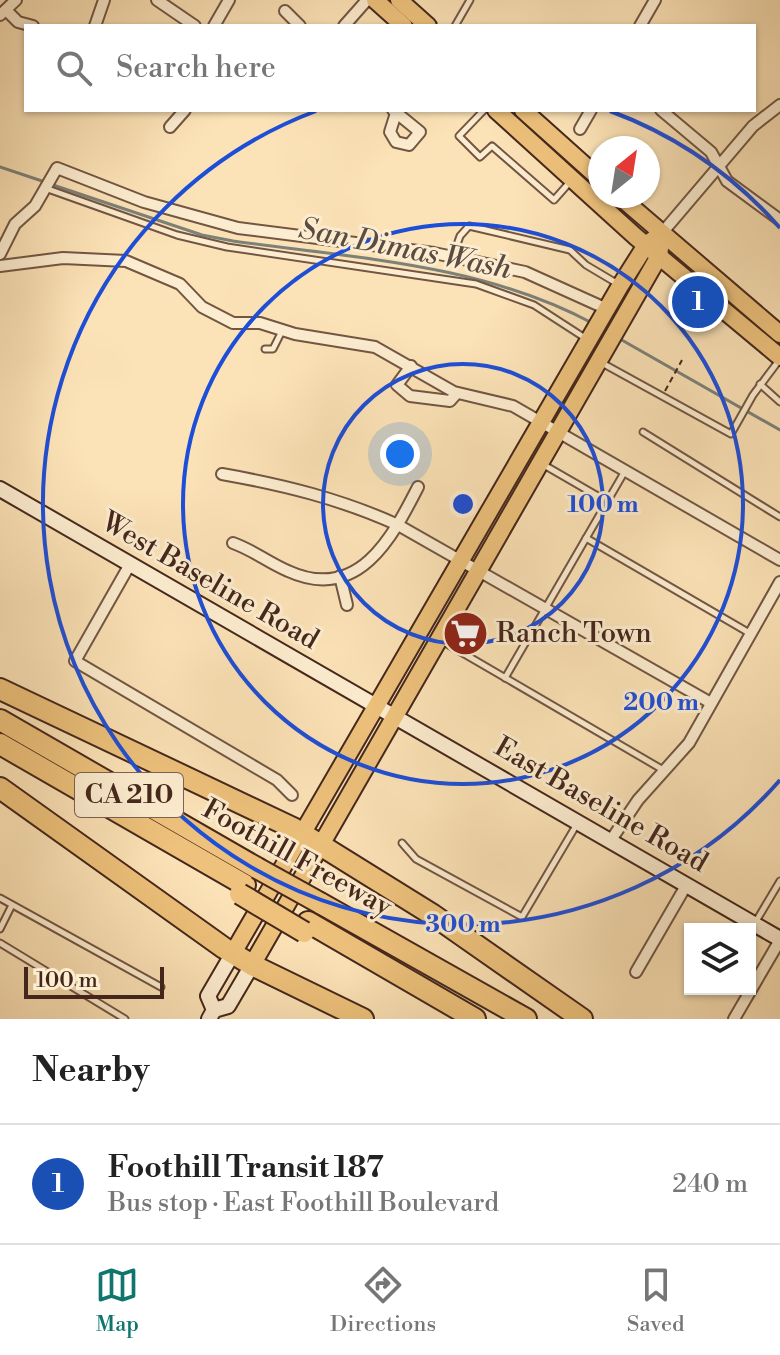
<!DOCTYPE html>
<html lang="en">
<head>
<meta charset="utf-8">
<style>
	body { margin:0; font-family:"Libre Bodoni",serif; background:#f2f2f2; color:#222 }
	.controls { position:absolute; right:24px; bottom:24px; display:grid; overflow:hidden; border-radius:0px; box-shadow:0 2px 6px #0004 }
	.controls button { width:72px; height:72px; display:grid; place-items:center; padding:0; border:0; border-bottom:2px solid #e0e0e0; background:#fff; color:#222; font:40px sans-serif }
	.compass { position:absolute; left:588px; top:136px; width:72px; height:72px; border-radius:50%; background:#fff; box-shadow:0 2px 6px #0004; rotate:30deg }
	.scale { position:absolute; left:24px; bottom:20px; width:140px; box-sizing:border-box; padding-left:8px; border:4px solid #44271c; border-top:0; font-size:22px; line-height:28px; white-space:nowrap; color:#44271c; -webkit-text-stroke:6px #fdedd0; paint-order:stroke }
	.you { position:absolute; left:400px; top:454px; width:28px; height:28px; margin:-20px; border:6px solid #fff; border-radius:50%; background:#1a73e8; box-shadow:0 0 0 12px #1a73e833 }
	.badge { display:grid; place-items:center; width:52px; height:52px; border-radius:50%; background:#0f766e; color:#fff; font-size:26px; font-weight:700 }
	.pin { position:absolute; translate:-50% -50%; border:4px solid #fff; box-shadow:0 2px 8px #0006 }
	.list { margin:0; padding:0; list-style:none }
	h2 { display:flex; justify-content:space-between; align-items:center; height:104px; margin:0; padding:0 32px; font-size:34px }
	h2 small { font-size:26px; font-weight:400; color:#767676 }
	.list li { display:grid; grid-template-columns:52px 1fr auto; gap:24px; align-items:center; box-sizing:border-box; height:120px; padding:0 32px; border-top:2px solid #e0e0e0 }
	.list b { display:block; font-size:30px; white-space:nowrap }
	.list p { margin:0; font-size:26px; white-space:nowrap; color:#767676 }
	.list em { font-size:26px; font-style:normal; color:#767676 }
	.icon { flex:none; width:44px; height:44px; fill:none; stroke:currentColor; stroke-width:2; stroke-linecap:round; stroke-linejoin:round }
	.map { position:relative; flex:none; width:780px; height:1019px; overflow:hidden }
	.search { position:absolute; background:#fff; box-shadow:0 2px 6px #0004; left:24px; right:24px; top:24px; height:88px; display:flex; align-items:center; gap:20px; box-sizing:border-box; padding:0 28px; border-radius:0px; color:#767676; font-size:30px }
	.sheet { height:224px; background:#fff }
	nav { display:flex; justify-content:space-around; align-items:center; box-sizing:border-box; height:112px; border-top:2px solid #e0e0e0; background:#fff; font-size:22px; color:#767676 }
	nav a { display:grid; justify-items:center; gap:4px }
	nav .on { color:#0f766e }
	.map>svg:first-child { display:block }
</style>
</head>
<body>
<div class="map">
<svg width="780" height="1019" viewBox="0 0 780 1019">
	<rect width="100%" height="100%" fill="#fce3b7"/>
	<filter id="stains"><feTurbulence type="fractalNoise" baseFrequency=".0025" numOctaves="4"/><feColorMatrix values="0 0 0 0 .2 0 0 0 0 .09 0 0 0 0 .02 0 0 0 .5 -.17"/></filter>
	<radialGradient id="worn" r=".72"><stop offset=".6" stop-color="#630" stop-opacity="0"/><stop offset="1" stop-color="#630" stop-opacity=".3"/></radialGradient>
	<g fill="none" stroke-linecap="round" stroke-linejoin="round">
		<!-- stream -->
		<g stroke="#7c8179" stroke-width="3">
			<path d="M0,167l45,15"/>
			<path d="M53,185l149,50 31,6c122,17 249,23 359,82"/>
			<path d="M620,339l160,91"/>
		</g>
		<defs>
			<g id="lane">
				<path d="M455,26l15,-26"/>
				<path d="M484,110l-25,26 21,21 12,-11 62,54 15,-17"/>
				<path d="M45,188l132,47 50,12 249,37 58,21 51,33"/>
				<path d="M453,256l7,-20 9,-10 101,24 16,15 32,19"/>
				<path d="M265,349h8l9,-18"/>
				<path d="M602,363l129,71 22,-39 27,-36"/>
				<path d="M760,384l20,18"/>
				<path d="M643,432l137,85"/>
				<path d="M544,465l64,37"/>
				<path d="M586,538l165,96"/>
				<path d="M442,641l223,130"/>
				<path d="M505,678l120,-207"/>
				<path d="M402,843l14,16 106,58 55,-93"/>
				<path d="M0,898l161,89"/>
				<path d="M755,923l25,-42"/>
				<path d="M0,929l12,-24"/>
				<path d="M0,943l125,76"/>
			</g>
			<g id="street">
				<path d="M157,0l38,26"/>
				<path d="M6,10l12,12 15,4"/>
				<path d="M285,11l15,15"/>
				<path d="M0,15l16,-15"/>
				<path d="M95,26l9,-26"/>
				<path d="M214,26l15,-26"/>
				<path d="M344,26l23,-26"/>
				<path d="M640,26l15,-26"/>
				<path d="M393,110l27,22 -11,13 -13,-3 -6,-10 6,-19"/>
				<path d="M661,110l50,42 16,29 53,39"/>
				<path d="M170,127l15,-17"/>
				<path d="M580,129l11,-19"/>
				<path d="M662,233l91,-107 27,-21"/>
				<path d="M0,254l15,-30 20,-18 22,-38 87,34 94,26 196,25 91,19 82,37"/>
				<path d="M0,266l63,-8 63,3 54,23 22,23 31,16h27l35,11 80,13 79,45 59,14 267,154"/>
				<path d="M411,366l-14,19 13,11 40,5 7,-8"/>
				<path d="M222,474c62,11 119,25 176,51l313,178"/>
				<path d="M233,543c20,7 36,20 55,28 70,32 104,-33 130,-84"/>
				<path d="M129,566l-54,95 202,119 15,15"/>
				<path d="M340,576l7,29"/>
				<path d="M611,840l27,-40 51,-57 91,-161"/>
				<path d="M636,972l51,-88"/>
				<path d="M734,1019l46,-79"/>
			</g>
			<g id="secondary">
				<path d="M0,489l780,450"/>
				<path d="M214,1010l-6,-14 25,-43"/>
				<path d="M209,1019l5,-9 14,-4 24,-41"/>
			</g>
			<g id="primary">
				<path d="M375,0l29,26"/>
				<path d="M399,0l29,26"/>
				<path d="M496,110l140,127 144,120"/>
				<path d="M523,110l77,69"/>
				<path d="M619,196l161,138"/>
				<path d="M233,953l387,-667 26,-41 16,-12"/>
				<path d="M252,965l407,-709 3,-23"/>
			</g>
			<g id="highway">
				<path d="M0,689l293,139 140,87 149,104"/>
				<path d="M0,720l257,148"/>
				<path d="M0,744l245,141"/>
				<path d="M0,788l224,160 28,17 111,54"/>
				<path d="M320,903l206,116"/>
				<path d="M308,922l167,97"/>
			</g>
		</defs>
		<!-- lane casing -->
		<use href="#lane" stroke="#725643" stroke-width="9"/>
		<!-- street casing -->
		<use href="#street" stroke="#725643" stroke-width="14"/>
		<!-- secondary casing -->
		<use href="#secondary" stroke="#44271c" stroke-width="18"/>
		<!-- primary casing -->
		<use href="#primary" stroke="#44271c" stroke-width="20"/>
		<!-- highway casing -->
		<use href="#highway" stroke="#44271c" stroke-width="24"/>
		<!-- path -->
		<path stroke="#44271c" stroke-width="2" stroke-dasharray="6 4" stroke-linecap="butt" d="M665,391l17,-31"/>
		<!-- lane -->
		<use href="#lane" stroke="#fdedd0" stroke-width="5"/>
		<!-- street -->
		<use href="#street" stroke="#fdedd0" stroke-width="10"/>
		<!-- secondary -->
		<use href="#secondary" stroke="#fdedd0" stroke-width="14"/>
		<!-- primary -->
		<use href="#primary" stroke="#eec27c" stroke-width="16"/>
		<!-- highway -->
		<use href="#highway" stroke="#eec27c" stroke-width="20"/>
		<defs>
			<g id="highway-bridge">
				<path d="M257,868l63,35"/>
				<path d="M240,894l64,38"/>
			</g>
		</defs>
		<!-- highway-bridge casing -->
		<use href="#highway-bridge" stroke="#44271c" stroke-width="24" stroke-linecap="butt"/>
		<!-- highway-bridge -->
		<use href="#highway-bridge" stroke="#eec27c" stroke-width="20"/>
	</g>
	<!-- distance rings -->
	<g fill="none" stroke="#1d4ed8" stroke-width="4">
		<circle cx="463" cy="504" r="140"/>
		<circle cx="463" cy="504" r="280"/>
		<path d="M780 780A420 420 0 1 1 316 111M610 111A420 420 0 0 1 780 228"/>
	</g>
	<!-- icons -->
	<defs>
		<symbol id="supermarket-disc" viewBox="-11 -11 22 22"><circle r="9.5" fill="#8f2418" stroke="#fdedd0"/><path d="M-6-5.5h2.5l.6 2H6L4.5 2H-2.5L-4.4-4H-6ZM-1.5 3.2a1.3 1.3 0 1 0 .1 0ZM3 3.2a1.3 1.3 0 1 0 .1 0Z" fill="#fff"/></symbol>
	</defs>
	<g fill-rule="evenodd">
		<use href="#supermarket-disc" x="440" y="608" width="51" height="51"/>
	</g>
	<g text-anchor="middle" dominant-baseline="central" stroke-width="6" stroke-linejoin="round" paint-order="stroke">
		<!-- shield labels -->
		<rect fill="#fdedd0" stroke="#7c6252" stroke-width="2" x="75" y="773" width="108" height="44" rx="6"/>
		<g font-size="26" font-weight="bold" fill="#44271c">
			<text x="129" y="795">CA 210</text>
		</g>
		<!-- street labels -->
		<g font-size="28" fill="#44271c" stroke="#fdedd0">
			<text transform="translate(210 581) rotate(30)">West Baseline Road</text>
			<text transform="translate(601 805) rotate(30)">East Baseline Road</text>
			<text transform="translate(297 858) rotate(29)">Foothill Freeway</text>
		</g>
		<!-- poi labels -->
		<g font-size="28" fill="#44271c" stroke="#fdedd0" text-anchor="start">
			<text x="496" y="633">Ranch Town</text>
		</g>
		<!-- water labels -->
		<g font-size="30" font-style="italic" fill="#5b4c43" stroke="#fdedd0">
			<text transform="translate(405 249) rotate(11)">San Dimas Wash</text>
		</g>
	</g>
	<circle cx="463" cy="504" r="12" fill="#1d4ed8" stroke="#fdedd0" stroke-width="4"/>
	<g font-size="24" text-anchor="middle" font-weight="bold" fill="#1d4ed8" stroke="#fdedd0" stroke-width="6" stroke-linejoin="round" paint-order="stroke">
		<text x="603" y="512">100 m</text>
		<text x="661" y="710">200 m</text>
		<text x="463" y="932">300 m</text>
	</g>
	<rect width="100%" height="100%" filter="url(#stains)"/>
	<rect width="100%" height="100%" fill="url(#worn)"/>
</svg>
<div class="controls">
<button><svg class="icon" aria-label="layers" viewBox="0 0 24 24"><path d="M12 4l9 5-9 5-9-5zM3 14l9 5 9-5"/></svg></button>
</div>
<svg class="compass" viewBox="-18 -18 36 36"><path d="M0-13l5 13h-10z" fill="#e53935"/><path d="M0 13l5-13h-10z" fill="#767676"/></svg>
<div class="scale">100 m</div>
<div class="you"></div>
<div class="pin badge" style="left:698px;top:302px;background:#1a4fb4">1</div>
<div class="search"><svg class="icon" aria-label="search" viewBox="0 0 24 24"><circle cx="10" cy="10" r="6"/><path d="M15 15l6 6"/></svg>Search here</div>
</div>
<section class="sheet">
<h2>Nearby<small></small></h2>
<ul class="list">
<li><span class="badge" style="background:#1a4fb4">1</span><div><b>Foothill Transit 187</b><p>Bus stop · East Foothill Boulevard</p></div><em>240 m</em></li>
</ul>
</section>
<nav>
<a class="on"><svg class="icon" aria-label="map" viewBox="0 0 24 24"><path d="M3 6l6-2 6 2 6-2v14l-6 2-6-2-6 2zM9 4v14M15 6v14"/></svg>Map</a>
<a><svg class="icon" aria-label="directions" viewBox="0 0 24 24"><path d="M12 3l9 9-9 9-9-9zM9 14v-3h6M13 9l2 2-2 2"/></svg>Directions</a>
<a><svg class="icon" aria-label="saved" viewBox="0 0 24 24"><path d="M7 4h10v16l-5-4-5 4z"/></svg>Saved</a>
</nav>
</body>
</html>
